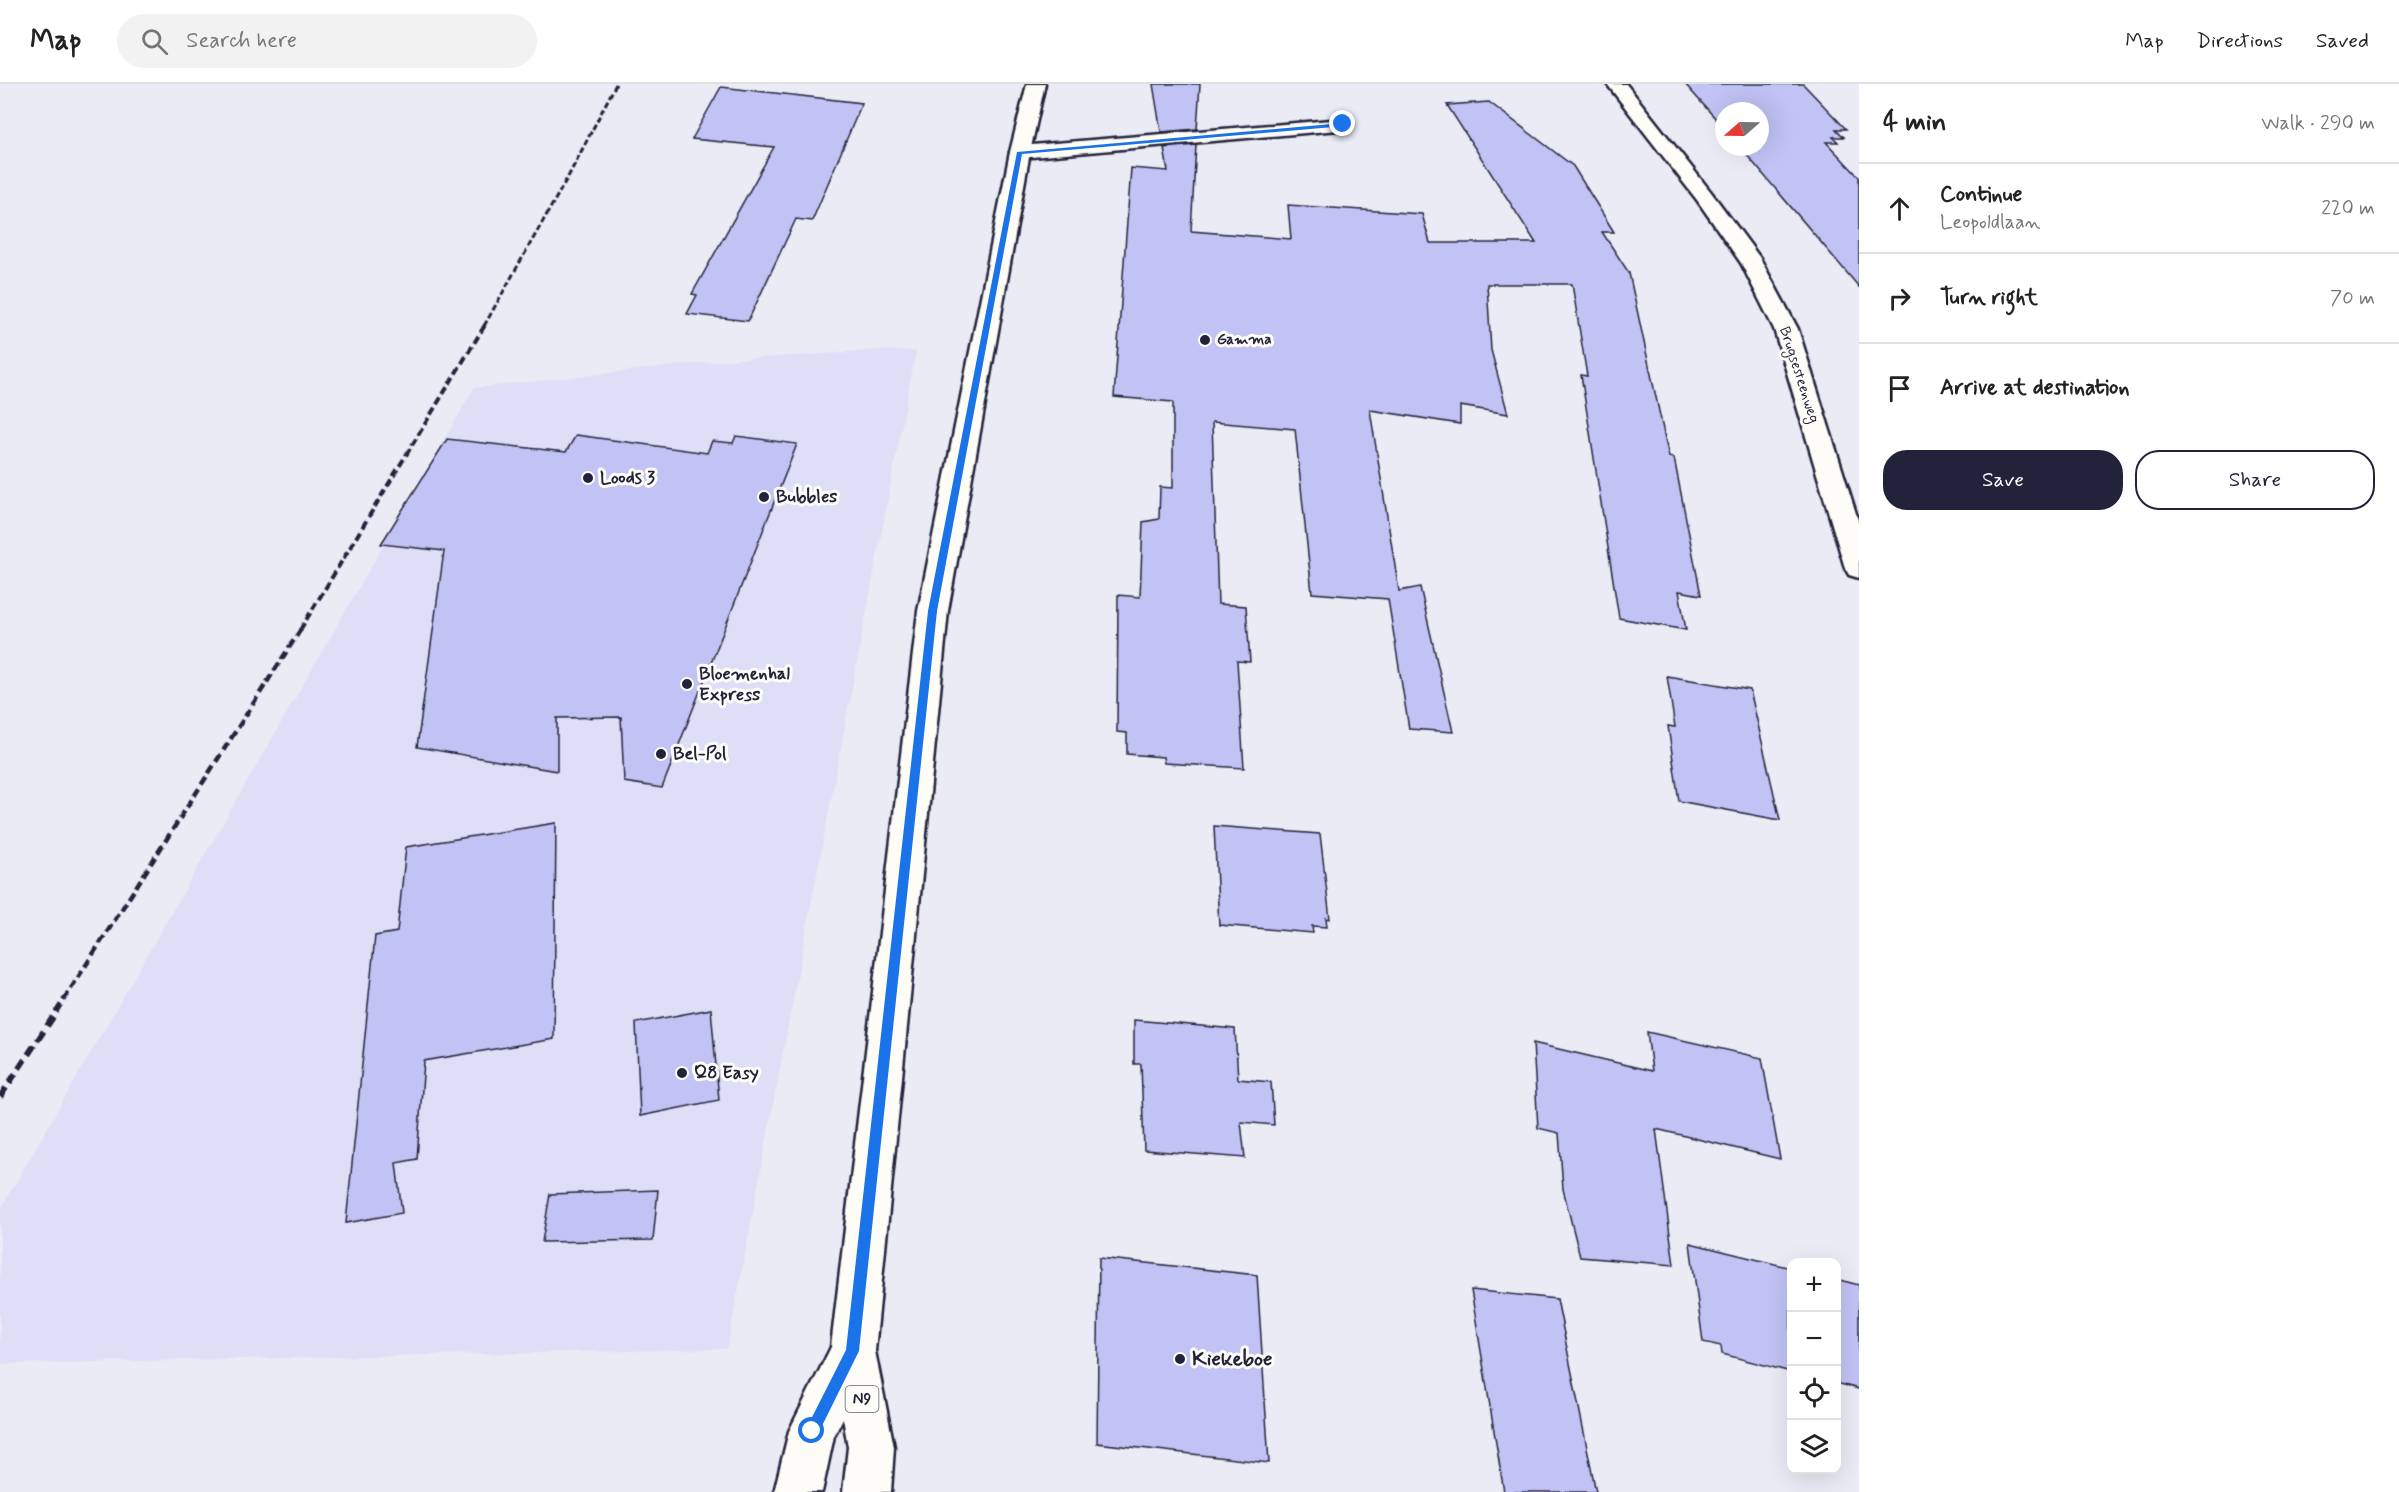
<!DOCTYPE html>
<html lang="en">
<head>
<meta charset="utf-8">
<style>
	body { margin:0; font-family:Mynerve,sans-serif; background:#f2f2f2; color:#222 }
	.controls { position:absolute; right:18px; bottom:18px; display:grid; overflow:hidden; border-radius:12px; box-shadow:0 6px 24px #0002 }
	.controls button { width:54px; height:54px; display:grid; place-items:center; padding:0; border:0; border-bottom:2px solid #e0e0e0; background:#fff; color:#222; font:30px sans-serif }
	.compass { position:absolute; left:1715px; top:18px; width:54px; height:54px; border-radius:50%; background:#fff; box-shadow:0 6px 24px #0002; rotate:250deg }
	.stop { position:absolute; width:18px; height:18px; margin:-14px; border:4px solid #1a73e8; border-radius:50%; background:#fff }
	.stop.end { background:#1a73e8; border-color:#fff; box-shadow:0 2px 6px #0008 }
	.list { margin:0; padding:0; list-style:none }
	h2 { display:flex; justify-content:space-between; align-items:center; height:78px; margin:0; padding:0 24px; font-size:26px }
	h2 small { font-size:20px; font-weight:400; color:#767676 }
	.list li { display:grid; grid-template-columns:39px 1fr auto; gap:18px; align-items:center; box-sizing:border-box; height:90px; padding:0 24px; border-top:2px solid #e0e0e0 }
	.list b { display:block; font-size:22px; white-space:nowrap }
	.list p { margin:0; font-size:20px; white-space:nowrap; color:#767676 }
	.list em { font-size:20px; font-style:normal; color:#767676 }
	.actions { display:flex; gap:12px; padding:18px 24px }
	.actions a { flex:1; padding:14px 0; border:2px solid #22223b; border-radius:24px; text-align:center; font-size:21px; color:#22223b }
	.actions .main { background:#22223b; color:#fff }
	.icon { flex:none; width:33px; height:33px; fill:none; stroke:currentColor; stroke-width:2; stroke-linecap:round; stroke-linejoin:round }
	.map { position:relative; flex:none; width:1859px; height:1408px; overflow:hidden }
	header { display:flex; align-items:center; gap:36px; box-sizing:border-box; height:84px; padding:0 30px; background:#fff; border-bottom:2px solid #e0e0e0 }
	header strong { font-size:28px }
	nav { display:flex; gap:33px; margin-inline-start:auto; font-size:21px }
	.search { width:420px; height:54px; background:#f2f2f2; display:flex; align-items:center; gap:15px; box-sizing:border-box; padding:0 21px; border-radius:33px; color:#767676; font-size:22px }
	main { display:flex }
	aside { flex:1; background:#fff }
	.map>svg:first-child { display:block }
</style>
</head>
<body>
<header>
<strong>Map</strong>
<div class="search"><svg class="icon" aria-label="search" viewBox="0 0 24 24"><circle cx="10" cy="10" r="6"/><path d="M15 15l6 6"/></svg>Search here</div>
<nav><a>Map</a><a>Directions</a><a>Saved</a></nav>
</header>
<main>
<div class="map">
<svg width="1859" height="1408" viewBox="0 0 1859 1408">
	<rect width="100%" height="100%" fill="#ebebf6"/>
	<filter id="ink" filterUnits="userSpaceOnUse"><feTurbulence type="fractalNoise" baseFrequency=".0167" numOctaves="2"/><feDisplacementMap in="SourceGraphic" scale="12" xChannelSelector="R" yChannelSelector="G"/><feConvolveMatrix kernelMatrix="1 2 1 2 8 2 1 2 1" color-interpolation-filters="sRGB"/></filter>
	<g filter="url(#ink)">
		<!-- built -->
		<path fill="#dedff6" d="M880,266l36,1 -189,998 -727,15v-154l474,-822 253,-28z"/>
		<!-- building -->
		<g fill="#c1c3f5" stroke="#22223b" stroke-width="1.5">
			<path d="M1153,0h47l-3,45 -36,3z"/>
			<path d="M1685,0h118l43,45h-10l8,8h-11l5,5h-12l33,35v110l-119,-140h20v-36h-36v17z"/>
			<path d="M721,3l141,16 -50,118 -16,-2 -48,102 -61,-7 10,-19 -5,-1 82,-147 -82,-8z"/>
			<path d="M1489,18l84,64 41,66h-12l27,41 40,184 5,1 27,137 -22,-4 7,39 -67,-12 -38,-243 6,1 -15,-92h-85l4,66 17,64 -48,-8v18l-90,-14 29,181 21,-4 33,145 -44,-3 -21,-130 -76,-6 -17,-164 -83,-7 6,182 28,2 4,56 -13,-1 7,107 -80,-5 -1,-6 -36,-3v-21l-10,-1 1,-137 22,2 3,-75 16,-3 1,-32 13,1v-86l-59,-5 17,-229 37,3 -4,-23 32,-3 -5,86 100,8 -3,-34 134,9 8,29h106l-89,-138z"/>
			<path d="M576,351l131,18 5,-12 21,2 3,-7 61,8 -135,344 -38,-6 -3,-65 -64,1v53l-140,-24 27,-196 -63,-7 66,-105 119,13z"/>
			<path d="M1667,592l83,14 30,130 -101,-19 -11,-75 7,1z"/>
			<path d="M556,739l-2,216 -130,22 -7,98 -21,4 6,50 -56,10 29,-287 22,-4 9,-85z"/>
			<path d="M1214,742l106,8 10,85 -4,-1 1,9 -15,-1 1,7 -94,-8z"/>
			<path d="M711,925l8,91 -79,16 -4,-93z"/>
			<path d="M1134,936l101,9 3,50 33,3 3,43 -33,-3 4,36 -101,-8 -3,-86h-7z"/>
			<path d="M1647,948l115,26 18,101 -124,-30 18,136 -94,-8 -17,-68 -4,-56 -21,-5 -5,-85 119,28z"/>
			<path d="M658,1106l-5,50 -111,2 8,-48z"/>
			<path d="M1690,1159l101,25v104l-69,-18 -1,-8 -18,-4z"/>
			<path d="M1099,1174l158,17 12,188 -172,-20z"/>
			<path d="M1836,1195l23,6v104l-23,-6z"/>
			<path d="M1471,1206l86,9 39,193h-92z"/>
		</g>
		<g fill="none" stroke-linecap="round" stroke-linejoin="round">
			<defs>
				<g id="minor">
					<path d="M1607,0h19l85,108 49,66 38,71 61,194v55l-10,-3 -4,-7 -71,-239 -33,-66 -44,-63z"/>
					<path d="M1343,35l7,2 3,4 -3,4 -330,29 -7,-2 -3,-4 3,-4 7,-2z"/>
				</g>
				<path id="primary" d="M1027,0h18l-15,68 -82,459 -73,740 19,96 -3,45h-48l5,-45 -5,-29 -9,18 -12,56h-48l15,-61 42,-84 87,-736 92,-459z"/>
			</defs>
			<!-- minor casing -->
			<use href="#minor" stroke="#22223b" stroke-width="5"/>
			<!-- primary casing -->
			<use href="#primary" stroke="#22223b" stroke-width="5"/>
			<!-- minor -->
			<use href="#minor" fill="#fdfcf7" fill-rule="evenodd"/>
			<!-- primary -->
			<use href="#primary" fill="#fdfcf7" fill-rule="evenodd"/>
			<!-- rail-far3 -->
			<path stroke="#22223b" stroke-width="3" stroke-dasharray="6 3" stroke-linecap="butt" d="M484,242l85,-151 47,-91"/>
			<!-- rail-far2 -->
			<path stroke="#22223b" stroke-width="4" stroke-dasharray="8 4" stroke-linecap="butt" d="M300,546l185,-305"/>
			<!-- rail-far1 -->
			<path stroke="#22223b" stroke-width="4.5" stroke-dasharray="9 4.5" stroke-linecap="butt" d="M56,928l245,-383"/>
			<!-- rail -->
			<path stroke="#22223b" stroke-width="6" stroke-dasharray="11 6" stroke-linecap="butt" d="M0,1013l57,-86"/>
		</g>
	</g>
	<!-- route -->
	<path fill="#1a73e8" d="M1343,39l2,3 -323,28 -85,457 -78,740 -42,85 -5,2 -7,-7 41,-81 82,-739 89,-459z"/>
	<!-- markers -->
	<g fill="#22223b" stroke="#fdfcf7" stroke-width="2">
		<circle cx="1205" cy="256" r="6"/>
		<circle cx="588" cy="394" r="6"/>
		<circle cx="764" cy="413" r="6"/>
		<circle cx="687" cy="600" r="6"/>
		<circle cx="661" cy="670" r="6"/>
		<circle cx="682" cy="989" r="6"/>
		<circle cx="1180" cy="1275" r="6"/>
	</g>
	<g text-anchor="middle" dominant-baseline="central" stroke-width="6" stroke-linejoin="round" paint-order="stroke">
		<!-- far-poi labels -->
		<g font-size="15" font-weight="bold" fill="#22223b" stroke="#fdfcf7" text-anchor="start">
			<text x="1217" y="256">Gamma</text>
		</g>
		<!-- far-street labels -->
		<g font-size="15" fill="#22223b" stroke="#fdfcf7">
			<text transform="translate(1799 291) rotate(72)">Brugsesteenweg</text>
		</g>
		<!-- shield labels -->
		<rect fill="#fdfcf7" stroke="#646373" stroke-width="1.5" x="845.5" y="1302" width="33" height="26" rx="4.5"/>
		<g font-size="16" font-weight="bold" fill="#22223b">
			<text x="862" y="1315">N9</text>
		</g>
		<!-- poi labels -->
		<g font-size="18" font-weight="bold" fill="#22223b" stroke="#fdfcf7" text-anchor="start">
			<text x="600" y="394">Loods 3</text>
			<text x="776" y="413">Bubbles</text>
			<text x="699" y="590">Bloemenhal<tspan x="699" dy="21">Express</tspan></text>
			<text x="673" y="670">Bel-Pol</text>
			<text x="694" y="989">Q8 Easy</text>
		</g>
		<!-- near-poi labels -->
		<g font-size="21" font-weight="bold" fill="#22223b" stroke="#fdfcf7" text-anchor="start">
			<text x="1192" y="1275">Kiekeboe</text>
		</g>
	</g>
</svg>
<div class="controls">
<button>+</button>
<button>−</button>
<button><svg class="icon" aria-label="locate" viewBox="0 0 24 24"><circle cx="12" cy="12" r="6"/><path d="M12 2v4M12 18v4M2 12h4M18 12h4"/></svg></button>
<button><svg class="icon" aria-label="layers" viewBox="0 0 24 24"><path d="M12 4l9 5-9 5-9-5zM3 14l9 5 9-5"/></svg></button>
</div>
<svg class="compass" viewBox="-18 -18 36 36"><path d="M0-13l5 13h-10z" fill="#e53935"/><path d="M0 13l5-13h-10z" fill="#767676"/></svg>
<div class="stop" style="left:812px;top:1347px"></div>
<div class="stop end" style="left:1343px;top:40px"></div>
</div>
<aside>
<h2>4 min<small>Walk · 290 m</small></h2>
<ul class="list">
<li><svg class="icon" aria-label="ahead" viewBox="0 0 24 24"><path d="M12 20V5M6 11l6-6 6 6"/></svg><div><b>Continue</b><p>Leopoldlaan</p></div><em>220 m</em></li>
<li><svg class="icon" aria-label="right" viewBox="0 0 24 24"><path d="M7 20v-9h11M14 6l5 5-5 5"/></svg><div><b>Turn right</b></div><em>70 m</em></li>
<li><svg class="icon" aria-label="arrive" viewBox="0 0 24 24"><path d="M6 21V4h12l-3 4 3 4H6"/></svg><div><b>Arrive at destination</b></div></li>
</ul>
<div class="actions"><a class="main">Save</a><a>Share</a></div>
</aside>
</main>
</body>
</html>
